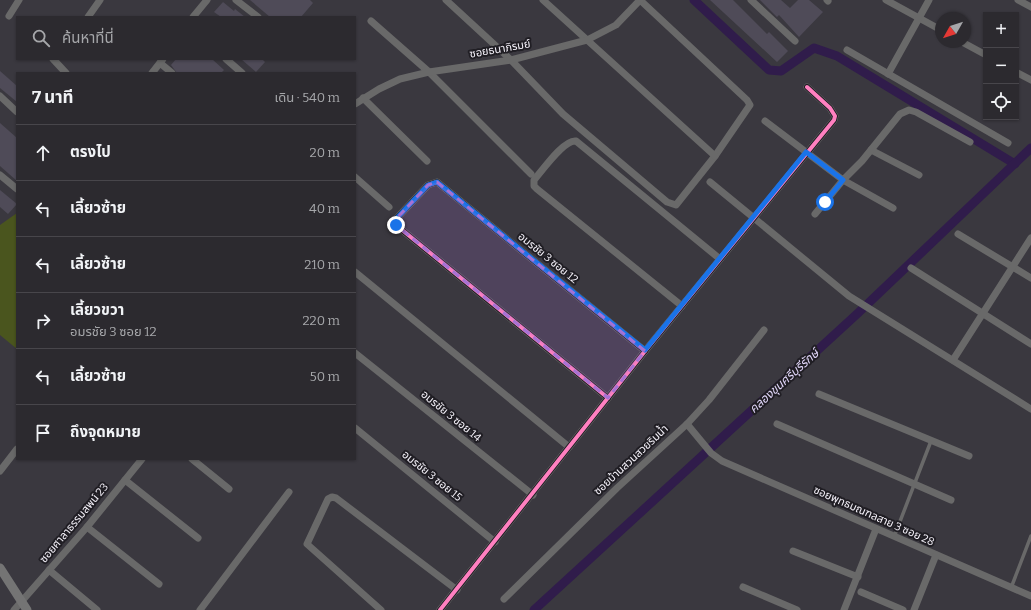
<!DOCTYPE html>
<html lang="th">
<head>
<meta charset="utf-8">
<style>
	body { margin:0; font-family:Bitter,"Noto Sans Thai",serif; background:#343237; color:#f1f3f6 }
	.controls { position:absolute; right:12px; top:12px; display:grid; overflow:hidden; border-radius:0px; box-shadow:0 1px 3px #0004 }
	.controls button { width:36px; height:36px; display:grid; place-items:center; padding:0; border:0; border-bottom:1px solid #48464b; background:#2c2a2f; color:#f1f3f6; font:20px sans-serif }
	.compass { position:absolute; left:935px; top:12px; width:36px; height:36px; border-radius:50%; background:#2c2a2f; box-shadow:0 1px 3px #0004; rotate:231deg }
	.stop { position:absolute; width:12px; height:12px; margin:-9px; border:3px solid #1a73e8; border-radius:50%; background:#fff }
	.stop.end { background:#1a73e8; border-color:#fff; box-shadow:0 1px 4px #0008 }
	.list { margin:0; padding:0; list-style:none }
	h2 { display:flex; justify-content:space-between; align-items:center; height:52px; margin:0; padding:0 16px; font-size:17px }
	h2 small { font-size:13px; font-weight:400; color:#a6a7aa }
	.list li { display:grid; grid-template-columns:26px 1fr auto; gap:12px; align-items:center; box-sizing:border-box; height:56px; padding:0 16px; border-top:1px solid #48464b }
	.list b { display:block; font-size:15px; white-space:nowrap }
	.list p { margin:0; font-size:13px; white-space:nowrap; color:#a6a7aa }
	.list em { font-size:13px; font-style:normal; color:#a6a7aa }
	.icon { flex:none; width:22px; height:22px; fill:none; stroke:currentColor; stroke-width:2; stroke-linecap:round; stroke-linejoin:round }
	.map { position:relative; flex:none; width:1031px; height:610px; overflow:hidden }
	.search { position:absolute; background:#2c2a2f; box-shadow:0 1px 3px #0004; left:16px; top:16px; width:340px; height:44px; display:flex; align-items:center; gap:10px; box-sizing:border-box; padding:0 14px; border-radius:0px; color:#a6a7aa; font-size:15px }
	.panel { position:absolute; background:#2c2a2f; box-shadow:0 1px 3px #0004; left:16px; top:72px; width:340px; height:388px; border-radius:0px }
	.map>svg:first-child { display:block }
</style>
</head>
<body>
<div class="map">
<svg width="1031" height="610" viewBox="0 0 1031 610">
	<rect width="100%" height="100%" fill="#3a383f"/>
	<!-- green -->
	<path fill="#4a551e" d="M17,213v136l-17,-14v-110z"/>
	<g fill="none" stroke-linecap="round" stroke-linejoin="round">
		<!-- canal -->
		<g stroke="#301c4b" stroke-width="9">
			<path d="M694,0l75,70 12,1 33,-23 23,8 178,108"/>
			<path d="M534,610l323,-296 174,-166"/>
		</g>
	</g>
	<!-- building -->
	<g fill="#4f4b58">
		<path d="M250,0h60l3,3 -12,14h-31z"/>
		<path d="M710,0h23l34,34 2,-2 19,19 -11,11z"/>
		<path d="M760,0h21l9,8 8,-8h11l14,12 -24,25 -20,-22 -2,2z"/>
		<path d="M223,2l11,9 1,-2 10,8h-24l-7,-5z"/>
		<path d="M176,59h36l12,11 -3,3h-44l-6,-8z"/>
		<path d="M241,59h21l3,3 -9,10z"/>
		<path d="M0,71l17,15v16l-17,-14z"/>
		<path d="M0,123l17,15v43l-17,-15z"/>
		<path d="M0,190l17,14 -9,10 -8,-7z"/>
	</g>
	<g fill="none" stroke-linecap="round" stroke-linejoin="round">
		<!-- lane -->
		<g stroke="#696969" stroke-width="3.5">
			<path d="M894,537l37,-96"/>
			<path d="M1011,588l20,-52"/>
		</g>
		<!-- street -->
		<g stroke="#696969" stroke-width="7">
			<path d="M236,0l22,17"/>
			<path d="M446,0l65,60 52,54 104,88 9,3 39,-49 35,-51 -3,-5 -107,-100"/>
			<path d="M543,0l172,156"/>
			<path d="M751,0l44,41"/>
			<path d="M827,0l1,1"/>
			<path d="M886,0l55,30"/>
			<path d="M1018,0l13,7"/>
			<path d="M9,16l10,-16"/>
			<path d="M88,17l12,-17"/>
			<path d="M193,17l14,-17"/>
			<path d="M371,21l58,51 102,102"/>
			<path d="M962,42l24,13"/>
			<path d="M847,50l161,93"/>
			<path d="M53,59l13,14"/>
			<path d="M226,59l16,14"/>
			<path d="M160,63l12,10"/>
			<path d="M1016,72l15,8"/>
			<path d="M152,73l11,-14"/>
			<path d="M888,74l41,-74"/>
			<path d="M0,96l17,16"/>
			<path d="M363,98l64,63"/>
			<path d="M355,104l24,-15 21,-10 29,-7 82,-12 76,-20 29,-15 24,-25"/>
			<path d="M765,121l78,59 50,28"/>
			<path d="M871,150l48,25"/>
			<path d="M0,175l17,14"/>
			<path d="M355,177l34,30"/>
			<path d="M710,182l139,114 182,113"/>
			<path d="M815,214l28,-34 19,-19 38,-47 9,-4 7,2 54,30"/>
			<path d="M958,234l73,44"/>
			<path d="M911,268l120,76"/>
			<path d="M355,272l214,175"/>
			<path d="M682,306l-145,-117 -3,-3v-6c8,-9 30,-41 42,-39l144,118"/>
			<path d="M355,353l178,142"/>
			<path d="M953,360l78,-122"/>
			<path d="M819,394l150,62"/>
			<path d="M608,398l-212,-173 1,-7 31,-33 9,-3 208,169"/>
			<path d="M687,424l24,29 11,8 309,135"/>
			<path d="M777,424l174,76"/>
			<path d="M355,428l140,114"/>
			<path d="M192,459l37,30"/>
			<path d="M0,471l17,-22"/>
			<path d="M125,480l73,58"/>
			<path d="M87,527l72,57"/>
			<path d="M793,551l65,26"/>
			<path d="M49,570l48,40"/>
			<path d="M743,587l54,23"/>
			<path d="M861,592l42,18"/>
			<path d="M504,599l113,-111 70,-64 22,-24 55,-70"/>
			<path d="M14,610l73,-83 55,-68"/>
			<path d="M200,610l89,-118"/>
			<path d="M381,610l-74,-66 21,-45 4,-2 4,1 121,92"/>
			<path d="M440,610l205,-259 189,-231 1,-4 -5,-8 -23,-21"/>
			<path d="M844,610l32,-81"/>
			<path d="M914,610l22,-55"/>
		</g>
		<!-- secondary -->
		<path stroke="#747474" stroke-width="9" d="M0,568l27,42"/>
		<defs>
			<g id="cycleway">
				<path d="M608,398l-212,-173 1,-7 31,-33 9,-3 208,169"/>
				<path d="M440,610l205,-259 189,-231 1,-4 -5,-8 -23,-21"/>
			</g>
		</defs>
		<!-- cycleway casing -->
		<use href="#cycleway" stroke="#201e24" stroke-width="6"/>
		<!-- cycleway -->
		<use href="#cycleway" stroke="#ff80c0" stroke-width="4"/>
	</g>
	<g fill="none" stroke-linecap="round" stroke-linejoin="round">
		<!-- route -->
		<path stroke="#1a73e8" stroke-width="5" d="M396,225l1,-7 31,-33 9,-3 208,168 161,-198 37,28 -18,22"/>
	</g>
	<!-- marked area -->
	<path fill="#a672d4" fill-opacity="0.2" stroke="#a672d4" stroke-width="3" stroke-dasharray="8 5" stroke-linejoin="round" d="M437,182l208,169 -37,47 -212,-173 1,-7 31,-33z"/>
	<g text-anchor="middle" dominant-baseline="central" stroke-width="4" stroke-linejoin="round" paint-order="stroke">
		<!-- street labels -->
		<g font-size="11" fill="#f6f3fb" stroke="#201e24">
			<text transform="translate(500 49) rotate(-10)">ซอยธนาภิรมย์</text>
			<text transform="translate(548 258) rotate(39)">อมรชัย 3 ซอย 12</text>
			<text transform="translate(451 416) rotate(39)">อมรชัย 3 ซอย 14</text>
			<text transform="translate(631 460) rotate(-43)">ซอยบ้านสวนสวยริมน้ำ</text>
			<text transform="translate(432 476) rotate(39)">อมรชัย 3 ซอย 15</text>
			<text transform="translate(874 516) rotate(24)">ซอยพุทธมณฑลสาย 3 ซอย 28</text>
			<text transform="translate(74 523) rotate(-50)">ซอยศาลาธรรมสพน์ 23</text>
		</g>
		<!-- water labels -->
		<g font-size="12" font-style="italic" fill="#e2d7fa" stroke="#201e24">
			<text transform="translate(784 381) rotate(-42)">คลองขุนศรีบุรีรักษ์</text>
		</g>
	</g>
</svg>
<div class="controls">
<button>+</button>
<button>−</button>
<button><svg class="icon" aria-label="locate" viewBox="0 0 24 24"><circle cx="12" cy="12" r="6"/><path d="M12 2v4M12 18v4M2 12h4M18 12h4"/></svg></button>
</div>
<svg class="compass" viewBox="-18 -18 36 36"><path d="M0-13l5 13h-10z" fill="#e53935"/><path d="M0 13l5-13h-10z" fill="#a6a7aa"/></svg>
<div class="stop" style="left:825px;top:202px"></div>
<div class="stop end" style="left:396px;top:225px"></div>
<div class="search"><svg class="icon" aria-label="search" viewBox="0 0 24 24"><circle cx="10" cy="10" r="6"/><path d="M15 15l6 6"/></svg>ค้นหาที่นี่</div>
<section class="panel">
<h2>7 นาที<small>เดิน · 540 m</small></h2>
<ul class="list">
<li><svg class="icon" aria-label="ahead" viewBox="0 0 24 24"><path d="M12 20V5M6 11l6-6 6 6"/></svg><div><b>ตรงไป</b></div><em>20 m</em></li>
<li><svg class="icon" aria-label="left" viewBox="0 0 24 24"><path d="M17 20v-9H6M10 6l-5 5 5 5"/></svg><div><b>เลี้ยวซ้าย</b></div><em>40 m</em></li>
<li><svg class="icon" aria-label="left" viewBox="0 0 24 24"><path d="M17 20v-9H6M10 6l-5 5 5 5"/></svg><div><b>เลี้ยวซ้าย</b></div><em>210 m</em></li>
<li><svg class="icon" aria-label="right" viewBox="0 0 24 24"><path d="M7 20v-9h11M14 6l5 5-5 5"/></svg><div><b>เลี้ยวขวา</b><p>อมรชัย 3 ซอย 12</p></div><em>220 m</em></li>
<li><svg class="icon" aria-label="left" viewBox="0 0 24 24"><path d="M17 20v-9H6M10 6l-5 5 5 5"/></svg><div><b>เลี้ยวซ้าย</b></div><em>50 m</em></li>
<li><svg class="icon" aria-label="arrive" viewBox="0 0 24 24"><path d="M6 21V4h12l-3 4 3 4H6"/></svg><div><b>ถึงจุดหมาย</b></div></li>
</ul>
</section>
</div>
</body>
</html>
